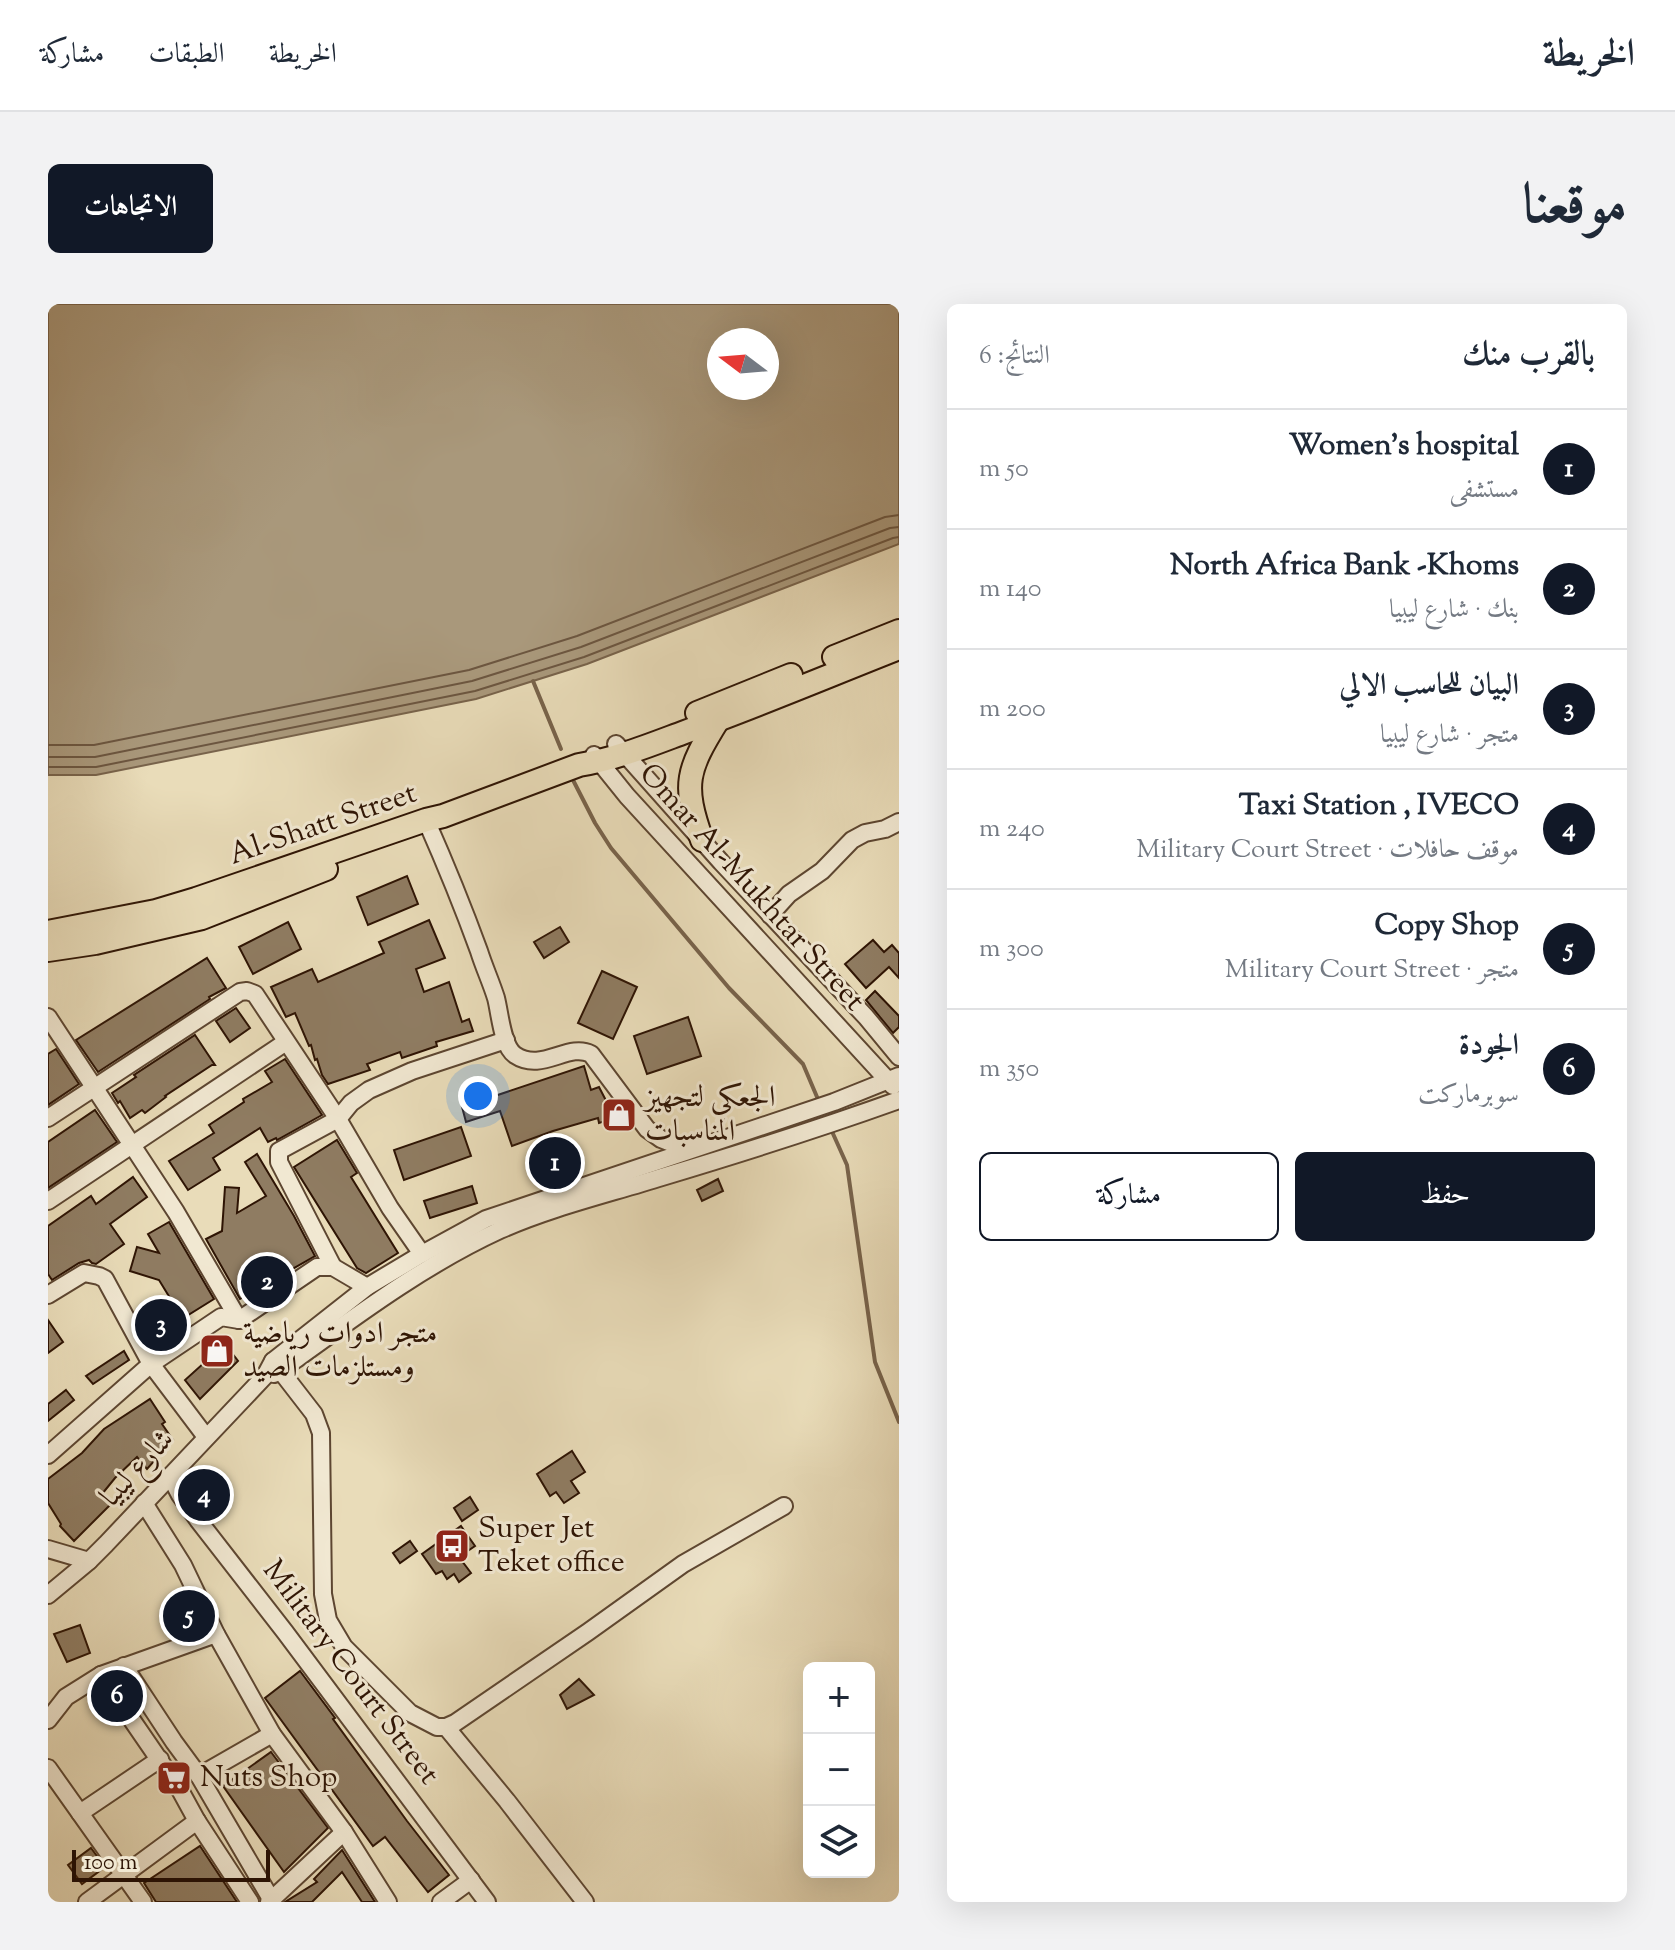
<!DOCTYPE html>
<html lang="ar">
<head>
<meta charset="utf-8">
<style>
	body { margin:0; font-family:"Sorts Mill Goudy",Amiri,serif; background:#f2f2f3; color:#1f2937; direction:rtl }
	.controls { position:absolute; right:24px; bottom:24px; display:grid; overflow:hidden; border-radius:12px; box-shadow:0 8px 32px #0002 }
	.controls button { width:72px; height:72px; display:grid; place-items:center; padding:0; border:0; border-bottom:2px solid #e0e1e3; background:#fff; color:#1f2937; font:40px sans-serif }
	.compass { position:absolute; left:659px; top:24px; width:72px; height:72px; border-radius:50%; background:#fff; box-shadow:0 8px 32px #0002; rotate:286deg }
	.scale { position:absolute; left:24px; bottom:20px; width:198px; box-sizing:border-box; padding-left:8px; border:4px solid #2e1404; border-top:0; font-size:22px; line-height:28px; white-space:nowrap; color:#2e1404; -webkit-text-stroke:6px #f1e8d2; paint-order:stroke }
	.you { position:absolute; left:430px; top:792px; width:28px; height:28px; margin:-20px; border:6px solid #fff; border-radius:50%; background:#1a73e8; box-shadow:0 0 0 12px #1a73e833 }
	.badge { display:grid; place-items:center; width:52px; height:52px; border-radius:50%; background:#111827; color:#fff; font-size:26px; font-weight:700 }
	.pin { position:absolute; translate:-50% -50%; border:4px solid #fff; box-shadow:0 2px 8px #0006 }
	.list { margin:0; padding:0; list-style:none }
	h2 { display:flex; justify-content:space-between; align-items:center; height:104px; margin:0; padding:0 32px; font-size:34px }
	h2 small { font-size:26px; font-weight:400; color:#747a83 }
	.list li { display:grid; grid-template-columns:52px 1fr auto; gap:24px; align-items:center; box-sizing:border-box; height:120px; padding:0 32px; border-top:2px solid #e0e1e3 }
	.list b { display:block; font-size:30px; white-space:nowrap }
	.list p { margin:0; font-size:26px; white-space:nowrap; color:#747a83 }
	.list em { font-size:26px; font-style:normal; color:#747a83 }
	.actions { display:flex; gap:16px; padding:24px 32px }
	.actions a { flex:1; padding:18px 0; border:2px solid #111827; border-radius:12px; text-align:center; font-size:28px; color:#111827 }
	.actions .main { background:#111827; color:#fff }
	.icon { flex:none; width:44px; height:44px; fill:none; stroke:currentColor; stroke-width:2; stroke-linecap:round; stroke-linejoin:round }
	.map { position:relative; flex:none; width:851px; height:1598px; overflow:hidden; direction:ltr; border-radius:12px }
	header { display:flex; align-items:center; gap:48px; box-sizing:border-box; height:112px; padding:0 40px; background:#fff; border-bottom:2px solid #e0e1e3 }
	header strong { font-size:38px }
	nav { display:flex; gap:44px; margin-inline-start:auto; font-size:28px }
	.intro { display:flex; align-items:center; justify-content:space-between; box-sizing:border-box; height:192px; padding:0 48px }
	h1 { margin:0; font-size:56px }
	.button { padding:20px 36px; border-radius:12px; background:#111827; color:#fff; font-size:28px; font-weight:700 }
	main { display:flex; gap:48px; padding:0 48px }
	aside { flex:1; background:#fff; border-radius:12px; box-shadow:0 8px 32px #0002 }
	.map>svg:first-child { display:block }
</style>
</head>
<body>
<header>
<strong>الخريطة</strong>
<nav><a>الخريطة</a><a>الطبقات</a><a>مشاركة</a></nav>
</header>
<div class="intro"><h1>موقعنا</h1><a class="button">الاتجاهات</a></div>
<main>
<aside>
<h2>بالقرب منك<small>النتائج: 6</small></h2>
<ul class="list">
<li><span class="badge">1</span><div><b>Women's hospital</b><p>مستشفى</p></div><em>50 m</em></li>
<li><span class="badge">2</span><div><b>North Africa Bank -Khoms</b><p>بنك · شارع ليبيا</p></div><em>140 m</em></li>
<li><span class="badge">3</span><div><b>البيان للحاسب الالي</b><p>متجر · شارع ليبيا</p></div><em>200 m</em></li>
<li><span class="badge">4</span><div><b>Taxi Station , IVECO</b><p>موقف حافلات · Military Court Street</p></div><em>240 m</em></li>
<li><span class="badge">5</span><div><b>Copy Shop</b><p>متجر · Military Court Street</p></div><em>300 m</em></li>
<li><span class="badge">6</span><div><b>الجودة</b><p>سوبرماركت</p></div><em>350 m</em></li>
</ul>
<div class="actions"><a class="main">حفظ</a><a>مشاركة</a></div>
</aside>
<div class="map">
<svg width="851" height="1598" viewBox="0 0 851 1598">
	<rect width="100%" height="100%" fill="#e9dcb9"/>
	<filter id="stains"><feTurbulence type="fractalNoise" baseFrequency=".0025" numOctaves="4"/><feColorMatrix values="0 0 0 0 .2 0 0 0 0 .09 0 0 0 0 .02 0 0 0 .5 -.17"/></filter>
	<radialGradient id="worn" r=".72"><stop offset=".6" stop-color="#630" stop-opacity="0"/><stop offset="1" stop-color="#630" stop-opacity=".3"/></radialGradient>
	<!-- water -->
	<path fill="#a9987b" stroke="#78634b" stroke-width="2" fill-rule="evenodd" d="M0,0h851v240l-312,120 -111,35 -380,76h-48zM671,36h48v48h-48z"/>
	<g fill="none" stroke-linecap="round" stroke-linejoin="round">
		<!-- shore -->
		<g stroke="#6c5640" stroke-width="2">
			<path d="M0,441h46l375,-75 108,-34 308,-119 14,-2"/>
			<path d="M0,453h47l377,-76 109,-34 309,-119 9,-1"/>
			<path d="M0,463h48l379,-76 109,-34 309,-119 6,-1"/>
		</g>
		<!-- stream -->
		<g stroke="#78634b" stroke-width="4">
			<path d="M485,377l28,68"/>
			<path d="M525,476l22,43 16,25 118,140 74,76 17,40"/>
			<path d="M782,823l17,38 28,197 24,60"/>
		</g>
	</g>
	<!-- building -->
	<g fill="#8f7c62" stroke="#2e1404" stroke-width="2">
		<path d="M359,572l11,28 -50,21 -11,-28z"/>
		<path d="M381,616l16,38 -29,11 8,23 25,-10 13,40 7,-3 4,12 -37,11 1,4 -35,12 -2,-6 -33,12 3,6 -42,14 -6,-9 -5,-16 -2,1 -4,-15 -2,1 -14,-33 -9,4 -15,-30 41,-18 6,13 66,-29 -5,-11z"/>
		<path d="M240,618l13,27 -48,25 -14,-27z"/>
		<path d="M512,623l9,15 -25,16 -10,-16z"/>
		<path d="M825,636l11,12 8,-7 7,8v25l-10,-11 -23,21 -21,-24z"/>
		<path d="M159,654l19,30 -17,9 1,2 -112,73 -22,-32z"/>
		<path d="M554,667l35,16 -24,52 -35,-16z"/>
		<path d="M827,687l24,25v11l-6,6 -27,-33z"/>
		<path d="M188,704l14,20 -20,14 -14,-21z"/>
		<path d="M640,713l13,39 -54,18 -13,-38z"/>
		<path d="M147,731l20,30h-3l-47,31 1,1 -21,16 -3,-3 -12,8 -10,-17 -2,2 -6,-10 24,-16 -2,-2z"/>
		<path d="M8,745l23,35 -31,21v-51z"/>
		<path d="M237,755l37,56 -45,25 -1,-2 -8,4 -8,-14 -47,30 7,12 -32,20 -19,-29 45,-28 -5,-8 35,-23 -1,-3 29,-17 -7,-11z"/>
		<path d="M536,762l7,24 8,-3 16,31 -16,5 -1,-5 -45,13 -41,15 -12,-35 -34,11 -4,-15z"/>
		<path d="M47,806l22,32 -69,46v-46z"/>
		<path d="M413,823l10,29 -67,24 -10,-30z"/>
		<path d="M289,836l20,33 -6,4 47,76 -32,20 -9,-5 -63,-101z"/>
		<path d="M209,850l37,62 21,40 -75,43 -34,-60 16,-8 3,-44 14,1 -2,25 29,-17 -21,-34z"/>
		<path d="M85,873l14,20 -37,27 14,20 -28,20 -4,-1 -3,-3 -10,3 -27,17 -4,-6v-48l43,-30 5,8z"/>
		<path d="M670,875l5,12 -21,10 -5,-11z"/>
		<path d="M424,882l5,17 -47,15 -6,-17z"/>
		<path d="M121,918l45,77 -58,36 -12,-20 26,-17 -11,-18 -29,-9 7,-24 22,6 -11,-19z"/>
		<path d="M0,1016l15,22 -15,11z"/>
		<path d="M177,1040l13,17 -38,38 -15,-19z"/>
		<path d="M76,1047l5,9 -36,24 -7,-8z"/>
		<path d="M18,1086l8,10 -26,21v-17z"/>
		<path d="M102,1095l15,23 -3,2 11,16 -26,29 -10,-12 -22,21 -13,16 10,9 -38,38 -14,-15 1,-2 -13,-21v-24l34,-26 22,-24z"/>
		<path d="M524,1147l13,21 -14,9 8,12 -15,10 -8,-11 -6,4 -13,-22z"/>
		<path d="M161,1168l19,27 -21,15 -19,-27z"/>
		<path d="M422,1193l8,13 -16,11 -8,-13z"/>
		<path d="M413,1222l14,20 -16,11 12,16 -12,9 -5,-8 -7,5 -5,-8 -6,3 -14,-20z"/>
		<path d="M362,1237l7,10 -17,12 -7,-10z"/>
		<path d="M32,1321l10,28 -23,9 -13,-28z"/>
		<path d="M252,1367l35,47 -2,1 74,102 42,54 -21,17 -43,-55 -12,9 -108,-148z"/>
		<path d="M531,1375l15,16 -27,14 -7,-14z"/>
		<path d="M223,1448l57,76 -44,44 -61,-86z"/>
		<path d="M152,1542l37,56h-81l-12,-19z"/>
		<path d="M43,1544l14,19 -23,17 -14,-19z"/>
		<path d="M294,1546l33,52h-13l-20,-30 -30,30h-27l32,-20 -3,-3z"/>
	</g>
	<g fill="none" stroke-linecap="round" stroke-linejoin="round">
		<defs>
			<g id="minor">
				<path d="M568,440l105,118 145,155 33,40"/>
				<path d="M546,451l33,41 266,290"/>
				<path d="M378,516c19,43 37,87 53,131 5,16 12,31 17,47 4,15 6,48 19,57 27,18 53,-13 76,-1l56,75 14,10 28,11"/>
				<path d="M722,611l19,-21 33,-23 30,-31 13,-7 20,-4 14,-7"/>
				<path d="M0,713l128,195 63,108"/>
				<path d="M0,814l192,-126 7,-1 8,3 83,125 52,89 32,46"/>
				<path d="M0,897l238,-159"/>
				<path d="M285,963l-54,-105v-11l59,-32 13,-16 18,-13 43,-19 94,-31"/>
				<path d="M0,991l36,-22 15,3 6,3 46,85 55,73"/>
				<path d="M225,1057l41,53 7,19 2,161 5,26 16,27 66,66 27,14h9l9,-4 133,-91 95,-68 101,-58"/>
				<path d="M226,1070l7,-3 14,-11c65,-47 131,-96 205,-130 52,-23 108,-36 162,-53 80,-24 159,-49 237,-77"/>
				<path d="M0,1151l103,-91 70,-47 18,3 78,-53h16l34,20"/>
				<path d="M122,1172l10,19 18,25 87,112 202,270"/>
				<path d="M96,1199l39,62 33,69 56,100 72,98 44,70"/>
				<path d="M0,1245l41,12"/>
				<path d="M0,1291l41,-34 17,-17 159,-168 8,-15 94,-74 55,-33 64,-35 348,-117 65,-26"/>
				<path d="M76,1362l50,76 25,34 72,123"/>
				<path d="M53,1371l79,115 17,31 53,81"/>
				<path d="M0,1416l18,-23 35,-22 115,-41"/>
				<path d="M398,1423l61,74 78,101"/>
				<path d="M0,1464l95,134"/>
				<path d="M151,1472l73,-42"/>
				<path d="M32,1509l80,-54"/>
				<path d="M39,1598l110,-81"/>
				<path d="M221,1598l75,-70"/>
				<path d="M393,1598l30,-22"/>
			</g>
			<g id="major">
				<path d="M786,353l65,-26"/>
				<path d="M649,409l94,-38"/>
				<path d="M654,536c-20,-56 -15,-70 16,-120"/>
				<path d="M0,628l108,-21 40,-12 230,-79 17,-4 136,-51c37,-6 71,-20 106,-33 72,-26 143,-56 214,-84"/>
				<path d="M0,646l47,-7 107,-25 124,-49"/>
			</g>
		</defs>
		<!-- minor casing -->
		<use href="#minor" stroke="#5d4631" stroke-width="20"/>
		<!-- major casing -->
		<use href="#major" stroke="#2e1404" stroke-width="26"/>
		<!-- minor -->
		<use href="#minor" stroke="#f1e8d2" stroke-width="16"/>
		<!-- major -->
		<use href="#major" stroke="#e9dcb9" stroke-width="22"/>
	</g>
	<!-- icons -->
	<defs>
		<symbol id="shop-square" viewBox="-11 -11 22 22"><rect x="-9" y="-9" width="18" height="18" rx="4" fill="#8f2418" stroke="#f1e8d2"/><path d="M-5-2.5h2.3a2.7 3.5 0 0 1 5.4 0H5L5.5 6h-11ZM-1.5-2.5h3a1.5 2.3 0 0 0-3 0Z" fill="#fff"/></symbol>
		<symbol id="bus-square" viewBox="-11 -11 22 22"><rect x="-9" y="-9" width="18" height="18" rx="4" fill="#8f2418" stroke="#f1e8d2"/><path d="M-5-6H5V4H4V6H2V4H-2V6H-4V4H-5ZM-3.5-4V0h7V-4ZM-3.5 1.2v1.5H-2V1.2ZM2 1.2v1.5H3.5V1.2Z" fill="#fff"/></symbol>
		<symbol id="supermarket-square" viewBox="-11 -11 22 22"><rect x="-9" y="-9" width="18" height="18" rx="4" fill="#8f2418" stroke="#f1e8d2"/><path d="M-6-5.5h2.5l.6 2H6L4.5 2H-2.5L-4.4-4H-6ZM-1.5 3.2a1.3 1.3 0 1 0 .1 0ZM3 3.2a1.3 1.3 0 1 0 .1 0Z" fill="#fff"/></symbol>
	</defs>
	<g fill-rule="evenodd">
		<use href="#shop-square" x="551" y="791" width="40" height="40"/>
		<use href="#shop-square" x="149" y="1027" width="40" height="40"/>
		<use href="#bus-square" x="384" y="1222" width="40" height="40"/>
		<use href="#supermarket-square" x="106" y="1454" width="40" height="40"/>
	</g>
	<g text-anchor="middle" dominant-baseline="central" stroke-width="6" stroke-linejoin="round" paint-order="stroke">
		<!-- street labels -->
		<g font-size="30" fill="#2e1404" stroke="#f1e8d2">
			<text transform="translate(275 521) rotate(-19)">Al-Shatt Street</text>
			<text transform="translate(703 584) rotate(48)">Omar Al-Mukhtar Street</text>
			<text transform="translate(90 1165) rotate(-47)">شارع ليبيا</text>
			<text transform="translate(302 1369) rotate(53)">Military Court Street</text>
		</g>
		<!-- poi labels -->
		<g font-size="30" fill="#2e1404" stroke="#f1e8d2" text-anchor="start">
			<text x="597" y="794">الجعكي لتجهيز<tspan x="597" dy="34">المناسبات</tspan></text>
			<text x="195" y="1030">متجر ادوات رياضية<tspan x="195" dy="34">ومستلزمات الصيد</tspan></text>
			<text x="430" y="1225">Super Jet<tspan x="430" dy="34">Teket office</tspan></text>
			<text x="152" y="1474">Nuts Shop</text>
		</g>
	</g>
	<rect width="100%" height="100%" filter="url(#stains)"/>
	<rect width="100%" height="100%" fill="url(#worn)"/>
</svg>
<div class="controls">
<button>+</button>
<button>−</button>
<button><svg class="icon" aria-label="layers" viewBox="0 0 24 24"><path d="M12 4l9 5-9 5-9-5zM3 14l9 5 9-5"/></svg></button>
</div>
<svg class="compass" viewBox="-18 -18 36 36"><path d="M0-13l5 13h-10z" fill="#e53935"/><path d="M0 13l5-13h-10z" fill="#747a83"/></svg>
<div class="scale">100 m</div>
<div class="you"></div>
<div class="pin badge" style="left:507px;top:859px">1</div>
<div class="pin badge" style="left:219px;top:978px">2</div>
<div class="pin badge" style="left:113px;top:1021px">3</div>
<div class="pin badge" style="left:156px;top:1191px">4</div>
<div class="pin badge" style="left:141px;top:1312px">5</div>
<div class="pin badge" style="left:69px;top:1392px">6</div>
</div>
</main>
</body>
</html>
